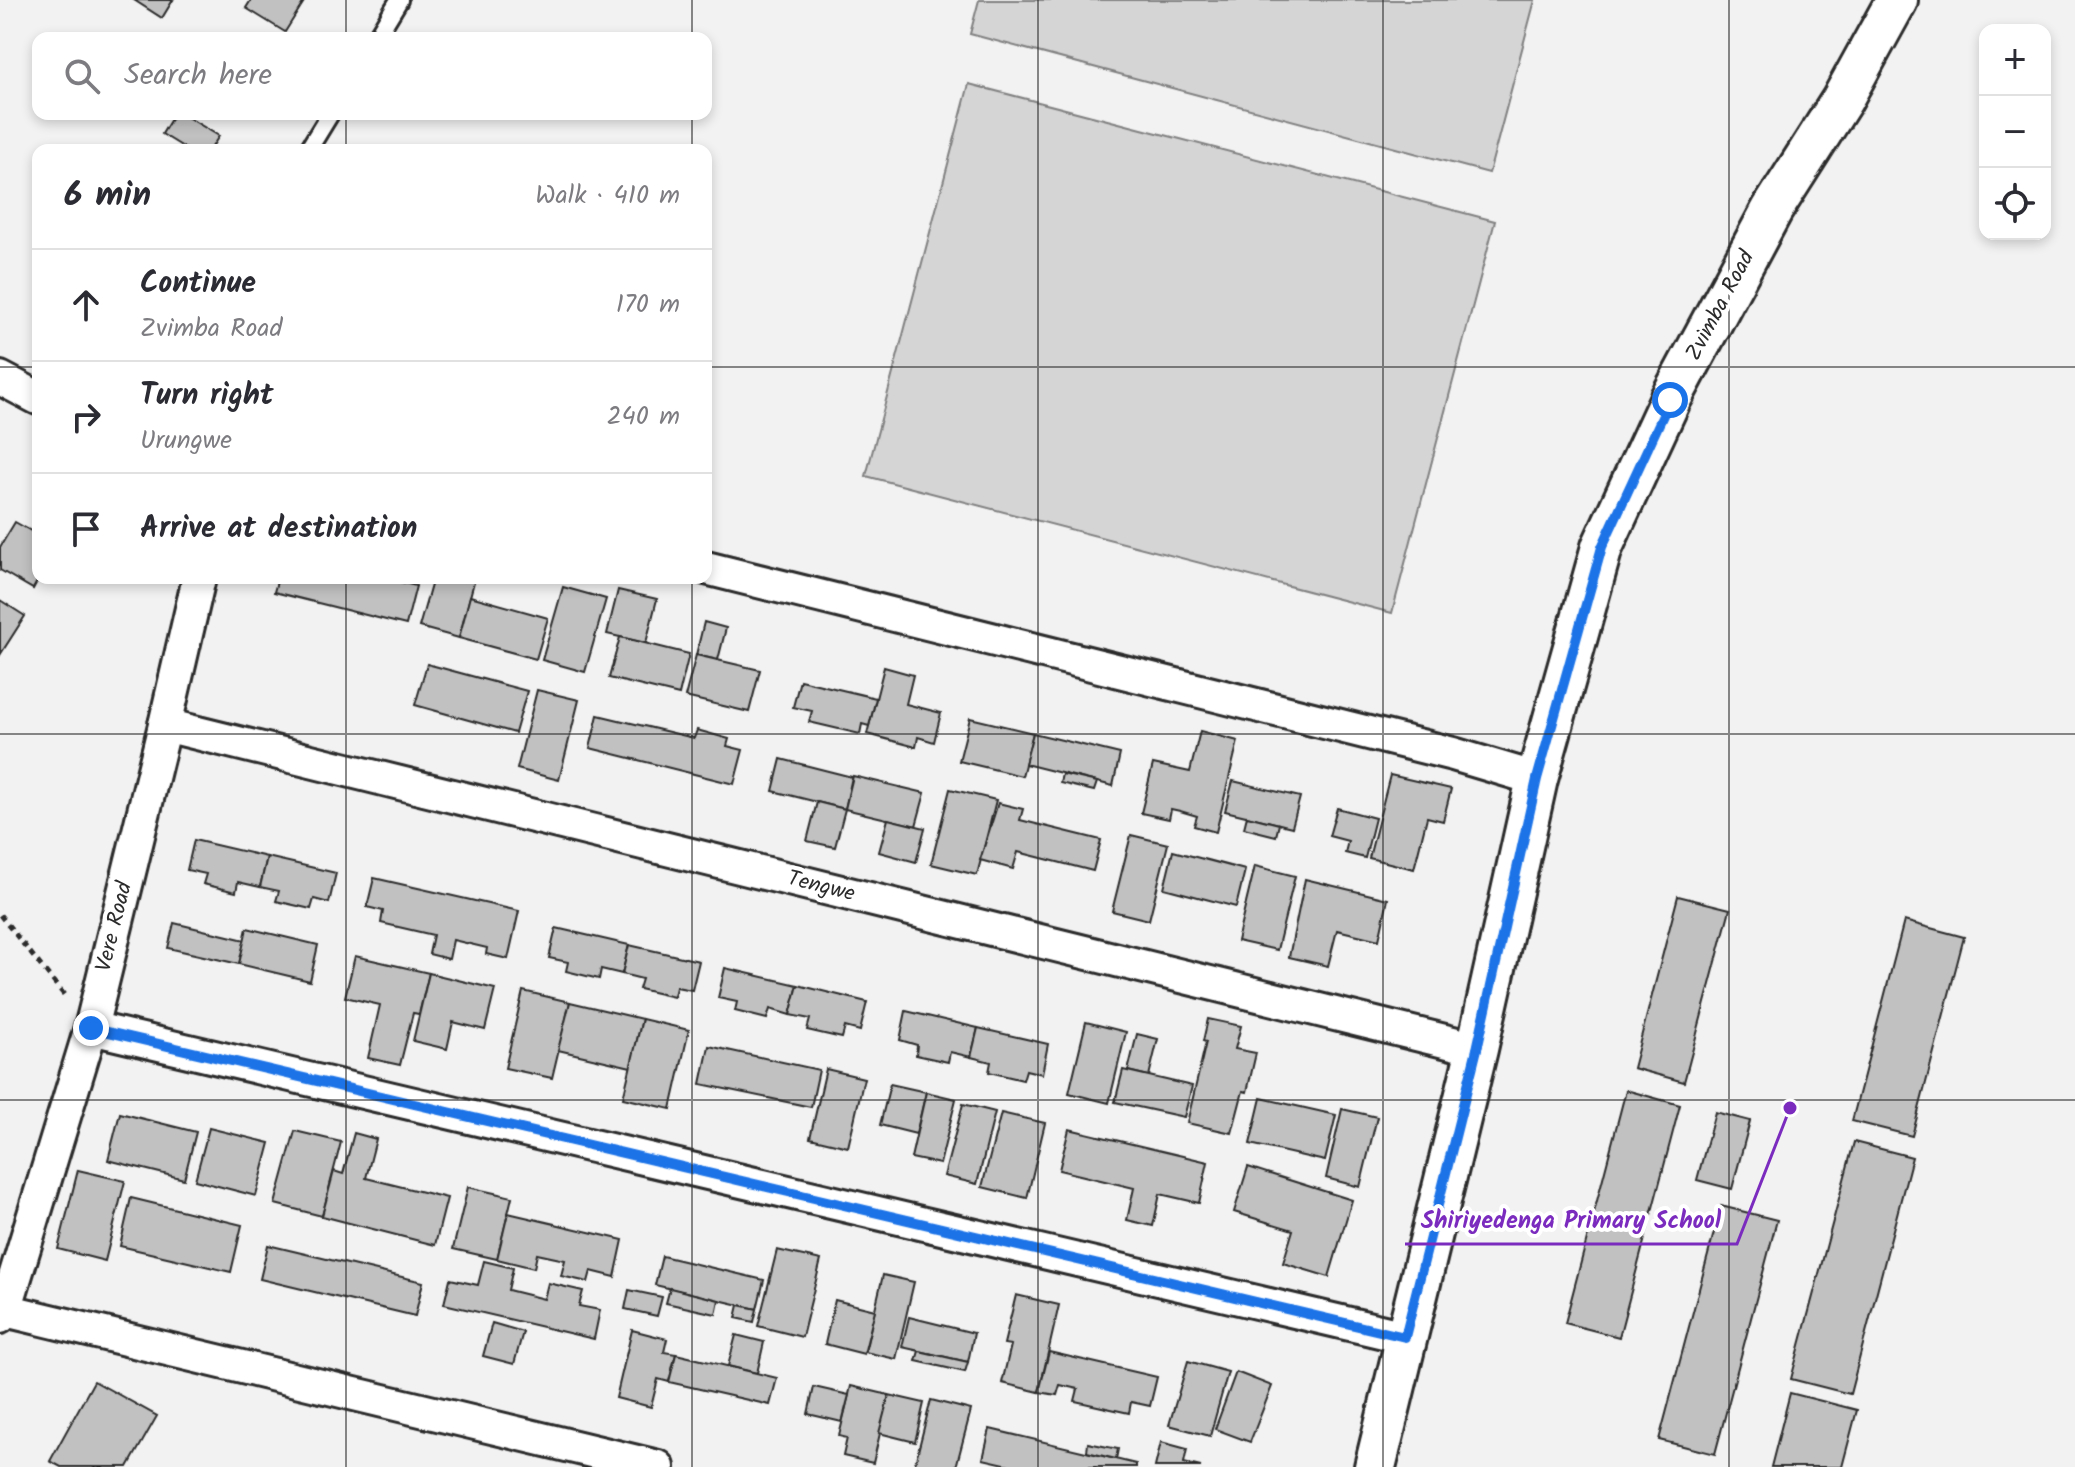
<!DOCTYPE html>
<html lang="en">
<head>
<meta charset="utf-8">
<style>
	body { margin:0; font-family:Kalam,sans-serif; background:#f2f2f3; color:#2b2b33 }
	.controls { position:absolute; right:24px; top:24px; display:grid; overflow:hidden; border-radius:16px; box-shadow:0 4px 12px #0003 }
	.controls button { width:72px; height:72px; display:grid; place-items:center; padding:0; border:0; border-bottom:2px solid #e1e1e2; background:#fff; color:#2b2b33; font:40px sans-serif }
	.stop { position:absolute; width:24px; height:24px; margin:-18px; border:6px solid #1a73e8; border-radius:50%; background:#fff }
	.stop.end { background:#1a73e8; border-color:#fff; box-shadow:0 2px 8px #0008 }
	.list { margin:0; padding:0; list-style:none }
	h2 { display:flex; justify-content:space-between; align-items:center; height:104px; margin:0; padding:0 32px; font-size:34px }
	h2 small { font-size:26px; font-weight:400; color:#7c7c81 }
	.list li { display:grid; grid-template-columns:52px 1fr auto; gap:24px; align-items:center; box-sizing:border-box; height:112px; padding:0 32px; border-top:2px solid #e1e1e2 }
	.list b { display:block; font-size:30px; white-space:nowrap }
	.list p { margin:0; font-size:26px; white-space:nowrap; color:#7c7c81 }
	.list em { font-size:26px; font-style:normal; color:#7c7c81 }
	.icon { flex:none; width:44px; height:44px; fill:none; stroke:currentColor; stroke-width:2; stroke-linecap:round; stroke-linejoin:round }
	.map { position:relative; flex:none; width:2075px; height:1467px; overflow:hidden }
	.search { position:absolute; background:#fff; box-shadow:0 4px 12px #0003; left:32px; top:32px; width:680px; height:88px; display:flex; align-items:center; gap:20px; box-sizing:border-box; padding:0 28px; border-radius:16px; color:#7c7c81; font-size:30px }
	.panel { position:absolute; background:#fff; box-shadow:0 4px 12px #0003; left:32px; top:144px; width:680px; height:440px; border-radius:16px }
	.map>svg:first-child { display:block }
</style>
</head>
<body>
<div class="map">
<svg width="2075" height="1467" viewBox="0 0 2075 1467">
	<rect width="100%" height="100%" fill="#f2f2f2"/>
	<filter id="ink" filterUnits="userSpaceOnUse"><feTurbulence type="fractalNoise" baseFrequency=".0125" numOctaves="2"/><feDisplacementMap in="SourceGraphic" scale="16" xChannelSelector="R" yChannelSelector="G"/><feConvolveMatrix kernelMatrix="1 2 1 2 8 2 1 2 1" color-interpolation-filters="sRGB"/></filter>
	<g filter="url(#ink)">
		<!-- green -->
		<g fill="#d5d5d5" stroke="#808080" stroke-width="2">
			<path d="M979,0h556l-46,173 -519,-139z"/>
			<path d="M969,84l526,137 -103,392 -526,-137z"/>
		</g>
		<!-- building -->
		<g fill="#c1c1c1" stroke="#2b2b2b" stroke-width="2">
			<path d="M134,0h39l-11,18z"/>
			<path d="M251,0h54l-20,32 -39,-24z"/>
			<path d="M174,114h8l37,22 -9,14h-22l-26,-16z"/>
			<path d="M15,522l23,13 1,43 -6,11 -33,-19v-23z"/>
			<path d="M278,578h107l31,8 -10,39 -132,-33z"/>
			<path d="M433,578h42l-16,60 -40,-11z"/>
			<path d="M563,587l43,12 -21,73 -43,-12z"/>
			<path d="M618,590l39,9 -11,44 -39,-9z"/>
			<path d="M470,596l78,22 -12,41 -77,-21z"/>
			<path d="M0,600l25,16 -25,39z"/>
			<path d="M704,622l22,6 -8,32 -22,-5z"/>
			<path d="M620,637l69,17 -10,41 -70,-17z"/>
			<path d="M696,655l64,15 -11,42 -64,-15z"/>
			<path d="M427,664l100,27 -12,42 -100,-28z"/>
			<path d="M884,667l29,8 -7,29 35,9 -7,29 -16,-5 -2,10 -49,-13z"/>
			<path d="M800,680l76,18 -7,28 -7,-2 -2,10 -51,-12 3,-11 -19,-4z"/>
			<path d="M537,690l42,10 -20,80 -42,-11z"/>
			<path d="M598,715l96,23 3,-8 32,9 -2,7 16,4 -9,34 -144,-36z"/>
			<path d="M970,718l63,15 -11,43 -63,-15z"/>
			<path d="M1200,731l38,10 -22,91 -22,-6 3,-10 -17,-5 -9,-2 -2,10 -28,-6 12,-49 37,8z"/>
			<path d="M1033,733l87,21 -7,32 -88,-22z"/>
			<path d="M781,759l71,18 -7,32 -72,-18z"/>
			<path d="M1062,774l35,8 -3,9 -34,-8z"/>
			<path d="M1390,775l61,14 -8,32 -16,-4 -13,52 -45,-11z"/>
			<path d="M853,776l72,17 -9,33 -71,-17z"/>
			<path d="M1233,781l67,16 -8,30 -67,-16z"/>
			<path d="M950,789l46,11 -19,75 -46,-11z"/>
			<path d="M817,802l28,7 -10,38 -28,-6z"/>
			<path d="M998,803l25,6 -3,11 81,20 -8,31 -75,-19 -5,17 -33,-9z"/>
			<path d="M1337,808l38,10 -10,40 -20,-5 3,-12 -19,-5z"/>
			<path d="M1247,816l32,8 -3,12 -32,-8z"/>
			<path d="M888,819l37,9 -9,34 -37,-10z"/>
			<path d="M1131,835l37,9 -19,76 -37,-9z"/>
			<path d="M194,840l73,17 -7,30 -22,-5 -2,10 -33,-8 3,-10 -19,-4z"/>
			<path d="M1173,851l72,19 -9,37 -72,-19z"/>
			<path d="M267,857l69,16 -7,30 -15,-4 -3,10 -35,-8 3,-10 -19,-4z"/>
			<path d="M1255,866l40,10 -18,74 -40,-9z"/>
			<path d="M374,878l145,33 -11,48 -22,-5 1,-6 -34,-8 -4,19 -20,-5 4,-19 -52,-12 2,-12 -16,-4z"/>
			<path d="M1305,879l83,20 -9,41 -42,-10 -9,36 -39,-9z"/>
			<path d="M1678,896l52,13 -46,173 -51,-14z"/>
			<path d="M1904,921l60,16 -52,199 -60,-15z"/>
			<path d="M174,923l71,17 -6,24 -71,-16z"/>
			<path d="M247,928l71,17 -8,36 -71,-17z"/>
			<path d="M556,928l73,17 -7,29 -21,-5 -2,10 -33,-8 2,-9 -19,-4z"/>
			<path d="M629,945l70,16 -7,29 -16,-3 -2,10 -35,-8 3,-10 -20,-5z"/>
			<path d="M355,956l74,17 -10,41 -6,-1 -13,52 -32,-7 12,-53 -35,-8z"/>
			<path d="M725,968l73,17 -8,30 -20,-6 -3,10 -32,-8 2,-9 -19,-4z"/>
			<path d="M429,973l66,16 -10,41 -32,-8 -6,27 -34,-8z"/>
			<path d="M798,985l69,17 -7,29 -15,-4 -3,11 -35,-8 3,-11 -20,-4z"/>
			<path d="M523,991l47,11 -18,76 -47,-10z"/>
			<path d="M570,1002l72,17 -11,48 -73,-17z"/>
			<path d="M906,1011l72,17 -7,29 -21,-5 -2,10 -32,-7 1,-10 -17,-5z"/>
			<path d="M642,1019l47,11 -18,79 -48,-11z"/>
			<path d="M1208,1019l33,7 -6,23 21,4 -9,39 -4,-1 -11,42 -45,-10 19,-81 -3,-1z"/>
			<path d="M1086,1022l40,10 -17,71 -40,-10z"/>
			<path d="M978,1028l70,16 -6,30 -16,-4 -3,10 -34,-8 2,-10 -20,-5z"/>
			<path d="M1137,1034l21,5 -9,37 -21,-5z"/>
			<path d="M709,1046l110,24 -8,37 -110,-23z"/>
			<path d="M826,1069l38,9 -16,69 -38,-9z"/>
			<path d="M1123,1070l69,16 -8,31 -69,-15z"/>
			<path d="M890,1084l36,8 -10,42 -36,-9z"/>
			<path d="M1626,1090l54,15 -61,232 -54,-14z"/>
			<path d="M926,1092l30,7 -16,65 -29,-6z"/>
			<path d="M1261,1098l75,17 -11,46 -75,-17z"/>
			<path d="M963,1104l32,8 -18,72 -33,-8z"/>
			<path d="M1342,1109l35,8 -17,70 -34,-9z"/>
			<path d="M1715,1112l35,9 -18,68 -35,-9z"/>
			<path d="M120,1113l76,19 -12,47 -76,-19z"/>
			<path d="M1001,1113l44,10 -18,75 -45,-11z"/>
			<path d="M209,1128l61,15 -14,53 -61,-16z"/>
			<path d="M1069,1129l139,33 -9,41 -39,-9 -7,32 -26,-6 7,-32 -75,-18z"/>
			<path d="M295,1131l46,11 -19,74 -47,-12z"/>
			<path d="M354,1133l22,6 -10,39 81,20 -12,47 -113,-29 12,-45 9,3z"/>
			<path d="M1854,1142l58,15 -62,237 -59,-15z"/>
			<path d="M1248,1167l104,33 -23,77 -46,-14 10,-33 -59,-18z"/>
			<path d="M78,1170l47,11 -20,80 -47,-12z"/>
			<path d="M468,1187l44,10 -15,62 -44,-10z"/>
			<path d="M131,1198l111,27 -11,47 -111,-26z"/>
			<path d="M1721,1206l56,14 -62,234 -56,-14z"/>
			<path d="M508,1213l115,27 -8,37 -24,-6 -3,11 -27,-6 4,-16 -28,-6 -3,14 -37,-9z"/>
			<path d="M268,1245l155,37 -8,34 -155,-37z"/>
			<path d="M777,1250l44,10 -19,77 -44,-11z"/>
			<path d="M662,1256l102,24 -7,29 -102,-24z"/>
			<path d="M484,1261l29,7 -5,22 36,9 4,-16 35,8 -4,15 21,4 -6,29 -150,-35 6,-25 28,6z"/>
			<path d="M883,1275l31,7 -18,77 -31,-7z"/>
			<path d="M670,1288l49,12 -3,14 -50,-11z"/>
			<path d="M629,1290l33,7 -5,19 -32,-7z"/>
			<path d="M1016,1295l43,10 -20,87 -37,-9 9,-38 -7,-1z"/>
			<path d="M835,1300l40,10 -11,44 -39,-10z"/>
			<path d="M739,1305l18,4 -3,13 -18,-4z"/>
			<path d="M909,1317l65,16 -6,29 -66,-15z"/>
			<path d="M492,1323l31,9 -9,32 -31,-8z"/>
			<path d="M632,1330l35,9 -3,13 12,2 -7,28 -11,-3 -7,28 -35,-9z"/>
			<path d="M736,1335l28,7 -7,31 -29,-7z"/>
			<path d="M919,1351l49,11 -3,10 -49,-11z"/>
			<path d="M1049,1352l108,25 -7,29 -19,-4 -2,11 -54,-12 3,-12 -18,-4 -3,10 -18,-3z"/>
			<path d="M676,1354l101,24 -7,27 -101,-23z"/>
			<path d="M1188,1361l40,11 -18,64 -41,-11z"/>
			<path d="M1236,1372l36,14 -22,56 -35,-13z"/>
			<path d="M94,1381l63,35 -29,51h-67l-11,-6z"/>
			<path d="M851,1386l38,9 -16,68 -30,-7 4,-18 -8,-2z"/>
			<path d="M814,1387l35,8 -7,27 -34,-8z"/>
			<path d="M1790,1393l67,17 -15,57h-71z"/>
			<path d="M889,1395l35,8 -9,39 -36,-9z"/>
			<path d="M931,1400l40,10 -15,57h-42z"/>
			<path d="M990,1429l146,35v3h-118l-35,-8z"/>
			<path d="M1161,1442l26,7 -3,14 17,4h-46z"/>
			<path d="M1088,1443l30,6 -2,10 -29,-7z"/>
		</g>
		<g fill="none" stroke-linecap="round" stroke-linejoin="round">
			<defs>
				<g id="service">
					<path d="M376,38l23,-38"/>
					<path d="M308,150l22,-36"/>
				</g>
				<g id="minor">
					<path d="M0,378l38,20"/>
					<path d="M706,568l747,186 84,25"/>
					<path d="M165,725l1312,324"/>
					<path d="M91,1028l1314,309"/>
					<path d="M5,1310l653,157"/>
					<path d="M0,1317l5,-7 86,-282 74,-303 34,-147"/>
				</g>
				<path id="tertiary" d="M1375,1467l102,-418 60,-270 65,-232 68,-147 102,-190 70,-110 55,-100"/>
			</defs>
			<!-- service casing -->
			<use href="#service" stroke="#2b2b2b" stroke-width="22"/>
			<!-- minor casing -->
			<use href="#minor" stroke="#2b2b2b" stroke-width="38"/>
			<!-- tertiary casing -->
			<use href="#tertiary" stroke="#2b2b2b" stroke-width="46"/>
			<!-- path -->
			<path stroke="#2b2b2b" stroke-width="5" stroke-dasharray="6 6" stroke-linecap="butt" d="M0,915l65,81"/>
			<!-- service -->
			<use href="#service" stroke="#fff" stroke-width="16"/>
			<!-- minor -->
			<use href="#minor" stroke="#fff" stroke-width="32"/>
			<!-- tertiary -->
			<use href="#tertiary" stroke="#fff" stroke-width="40"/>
		</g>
	</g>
	<g fill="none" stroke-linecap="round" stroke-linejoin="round" filter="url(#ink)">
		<!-- route -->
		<path stroke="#1a73e8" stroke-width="10" d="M91,1028l1314,309 72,-288 60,-270 65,-232 68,-147"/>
	</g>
	<!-- grid -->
	<path fill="none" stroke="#2b2b2b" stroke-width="2" stroke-opacity="0.55" d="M346,0v38M692,0v38M1038,0v1467M1383,0v1467M1729,0v1467M346,114v36M692,114v36M0,367h38M706,367h1369M346,578v889M692,578v889M0,734h2075M0,1100h2075"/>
	<g text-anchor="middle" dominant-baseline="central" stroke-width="8" stroke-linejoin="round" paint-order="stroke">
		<!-- street labels -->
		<g font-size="22" fill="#2b2b2b" stroke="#fff">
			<text transform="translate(1721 306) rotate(-62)">Zvimba Road</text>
			<text transform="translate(821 887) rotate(14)">Tengwe</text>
			<text transform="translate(115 927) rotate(-76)">Vere Road</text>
		</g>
	</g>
	<!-- callouts -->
	<path fill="none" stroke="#7b2cbf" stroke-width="3" d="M1790 1108L1737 1244H1405"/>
	<circle fill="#7b2cbf" stroke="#fff" stroke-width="3" cx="1790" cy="1108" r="8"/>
	<g font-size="24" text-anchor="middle" font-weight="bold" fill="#7b2cbf" stroke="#fff" stroke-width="8" stroke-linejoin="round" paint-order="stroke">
		<text x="1571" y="1228">Shiriyedenga Primary School</text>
	</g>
</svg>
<div class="controls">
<button>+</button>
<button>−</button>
<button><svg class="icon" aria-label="locate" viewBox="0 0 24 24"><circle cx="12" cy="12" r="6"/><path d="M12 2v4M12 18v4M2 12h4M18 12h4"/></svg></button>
</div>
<div class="stop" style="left:1670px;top:400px"></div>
<div class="stop end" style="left:91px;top:1028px"></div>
<div class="search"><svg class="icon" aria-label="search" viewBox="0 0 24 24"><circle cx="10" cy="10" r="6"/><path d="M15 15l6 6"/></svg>Search here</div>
<section class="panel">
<h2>6 min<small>Walk · 410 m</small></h2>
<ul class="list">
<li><svg class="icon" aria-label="ahead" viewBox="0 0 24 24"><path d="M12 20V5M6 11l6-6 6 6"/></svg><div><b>Continue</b><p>Zvimba Road</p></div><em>170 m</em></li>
<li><svg class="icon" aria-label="right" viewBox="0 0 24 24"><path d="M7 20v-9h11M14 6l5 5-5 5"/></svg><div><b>Turn right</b><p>Urungwe</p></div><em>240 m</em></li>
<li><svg class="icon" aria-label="arrive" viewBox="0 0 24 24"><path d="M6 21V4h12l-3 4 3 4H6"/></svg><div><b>Arrive at destination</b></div></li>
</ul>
</section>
</div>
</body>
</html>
